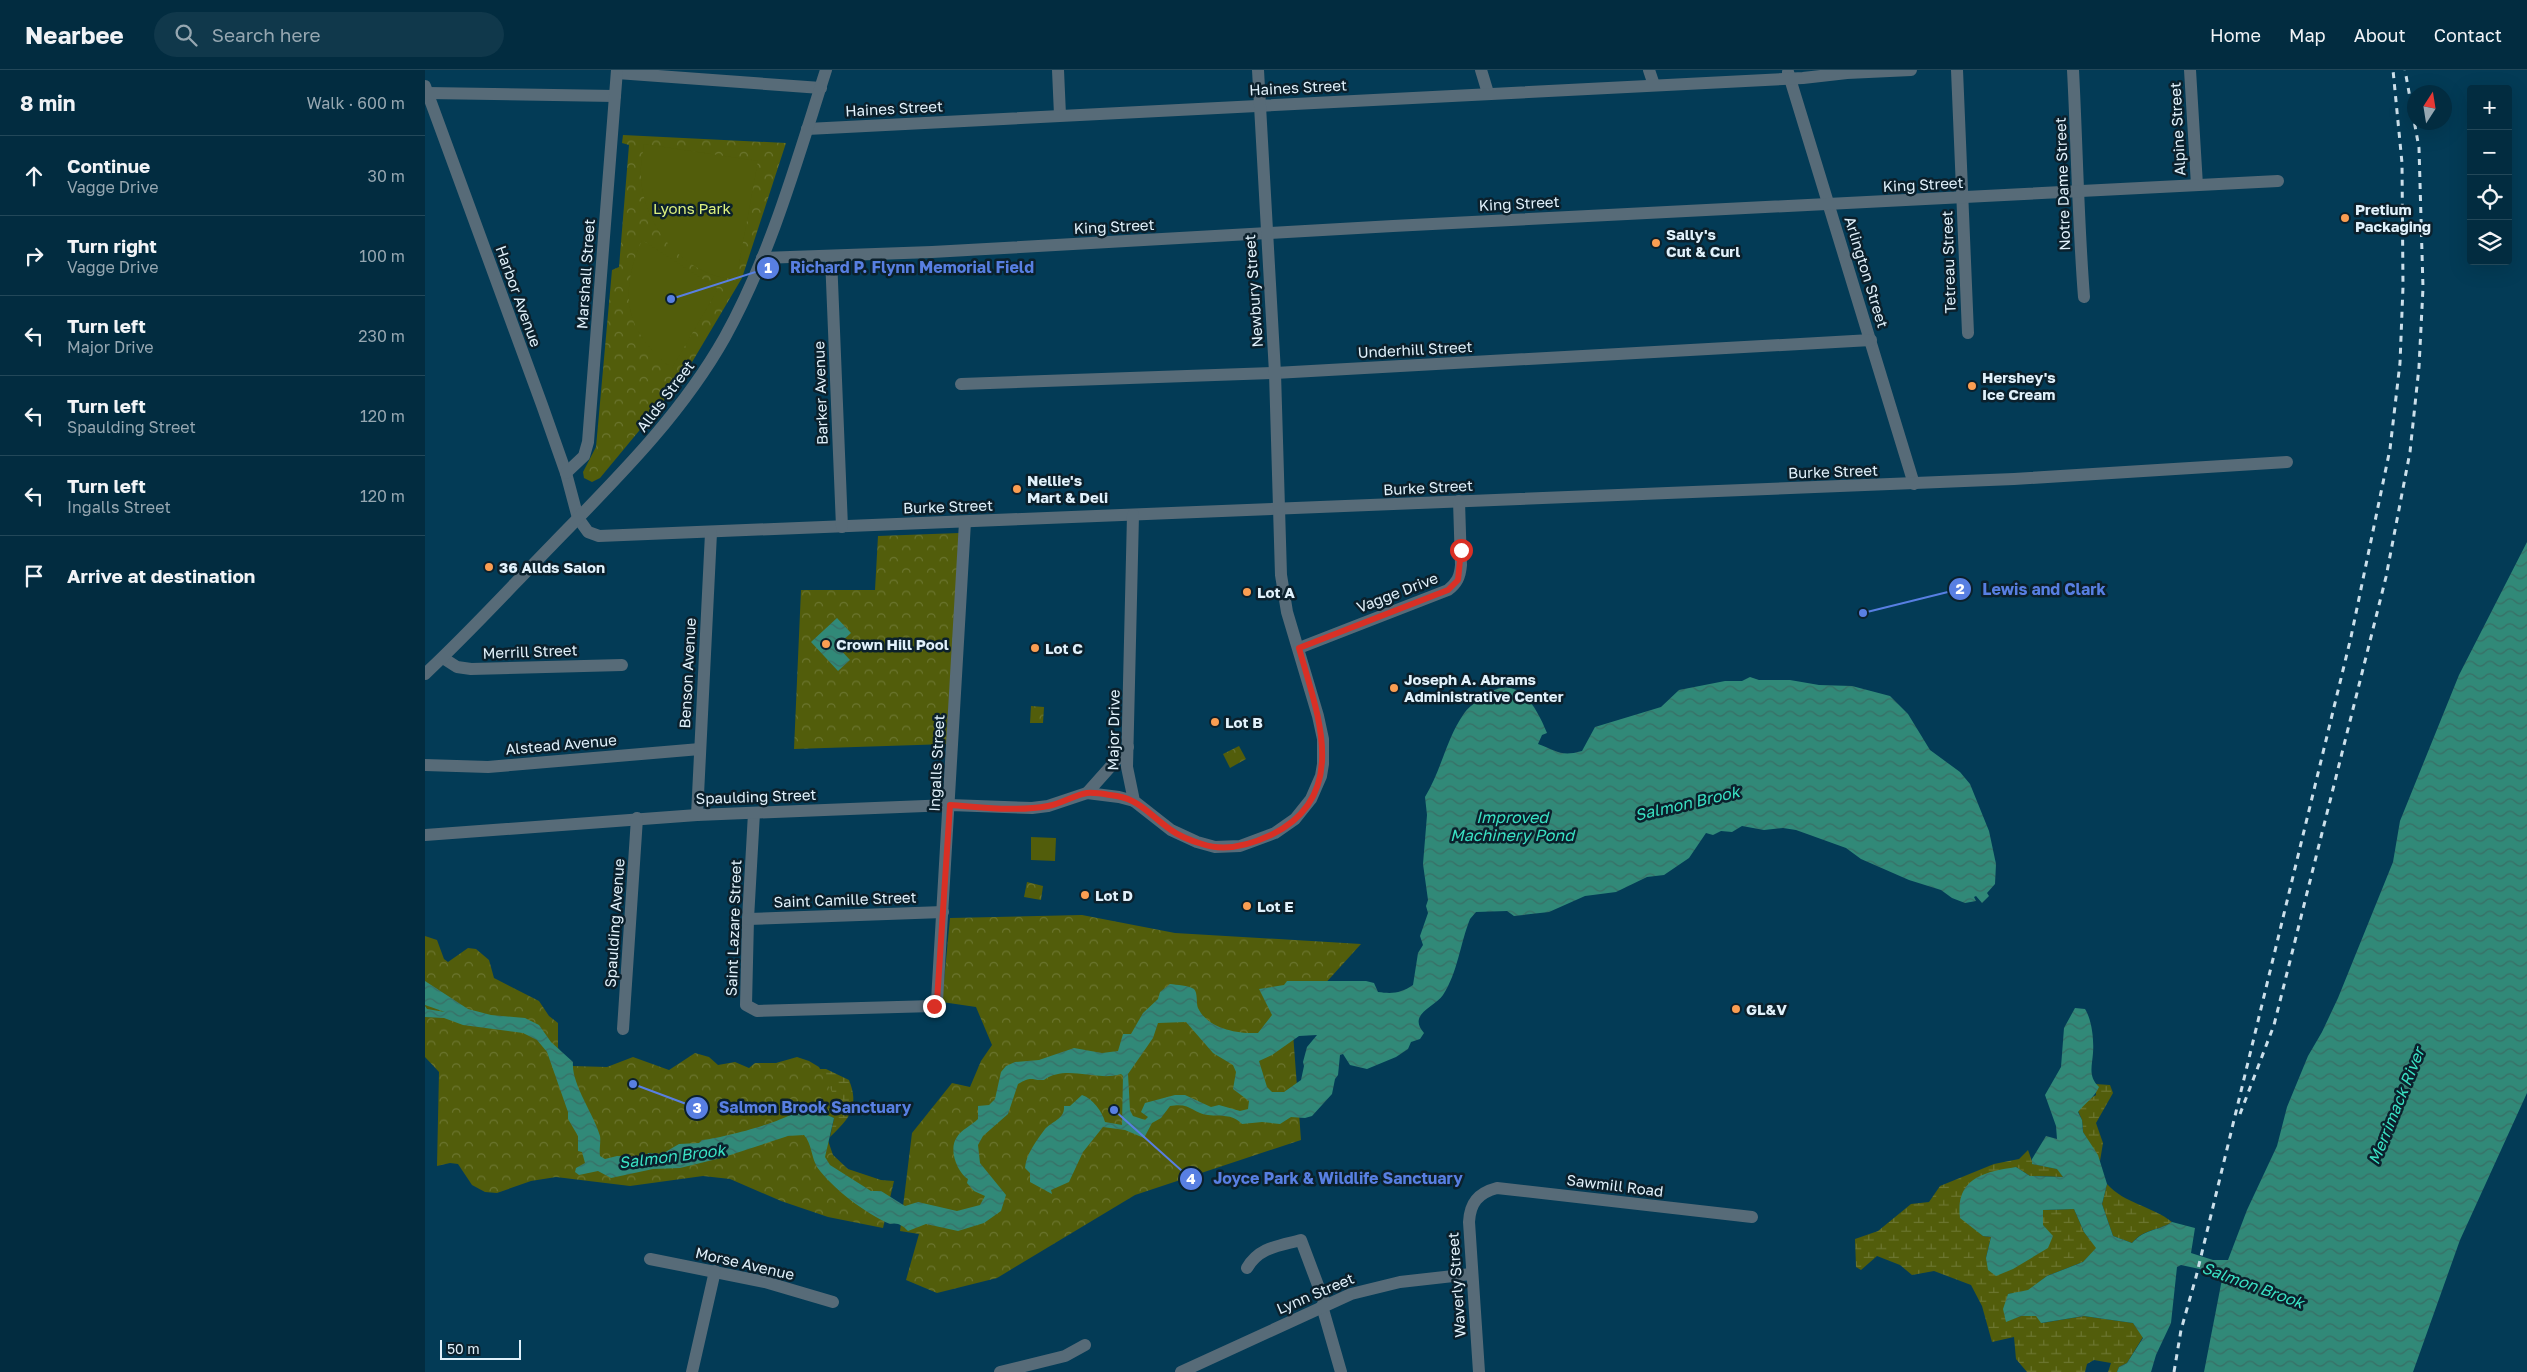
<!DOCTYPE html>
<html lang="en">
<head>
<meta charset="utf-8">
<style>
	body { margin:0; font-family:"Golos Text",sans-serif; background:#10384b; color:#f1f3f6 }
	.controls { position:absolute; right:15px; top:15px; display:grid; overflow:hidden; border-radius:5px; box-shadow:0 5px 20px #0002 }
	.controls button { width:45px; height:45px; display:grid; place-items:center; padding:0; border:0; border-bottom:1px solid #234859; background:#022c40; color:#f1f3f6; font:25px sans-serif }
	.compass { position:absolute; left:1982px; top:15px; width:45px; height:45px; border-radius:50%; background:#022c40; box-shadow:0 5px 20px #0002; rotate:12deg }
	.scale { position:absolute; left:15px; bottom:12px; width:81px; box-sizing:border-box; padding-left:5px; border:2px solid #e1f1fb; border-top:0; font-size:14px; line-height:18px; white-space:nowrap; color:#e1f1fb; -webkit-text-stroke:4px #0b202c; paint-order:stroke }
	.stop { position:absolute; width:15px; height:15px; margin:-11px; border:4px solid #d93025; border-radius:50%; background:#fff }
	.stop.end { background:#d93025; border-color:#fff; box-shadow:0 1px 5px #0008 }
	.list { margin:0; padding:0; list-style:none }
	h2 { display:flex; justify-content:space-between; align-items:center; height:65px; margin:0; padding:0 20px; font-size:21px }
	h2 small { font-size:16px; font-weight:400; color:#96a7b1 }
	.list li { display:grid; grid-template-columns:32px 1fr auto; gap:15px; align-items:center; box-sizing:border-box; height:80px; padding:0 20px; border-top:1px solid #234859 }
	.list b { display:block; font-size:19px; white-space:nowrap }
	.list p { margin:0; font-size:16px; white-space:nowrap; color:#96a7b1 }
	.list em { font-size:16px; font-style:normal; color:#96a7b1 }
	.icon { flex:none; width:28px; height:28px; fill:none; stroke:currentColor; stroke-width:2; stroke-linecap:round; stroke-linejoin:round }
	.map { position:relative; flex:none; width:2102px; height:1302px; overflow:hidden }
	header { display:flex; align-items:center; gap:30px; box-sizing:border-box; height:70px; padding:0 25px; background:#022c40; border-bottom:1px solid #234859 }
	header strong { font-size:24px }
	nav { display:flex; gap:28px; margin-inline-start:auto; font-size:18px }
	.search { width:350px; height:45px; background:#10384b; display:flex; align-items:center; gap:12px; box-sizing:border-box; padding:0 18px; border-radius:28px; color:#96a7b1; font-size:19px }
	main { display:flex }
	aside { flex:1; background:#022c40 }
	.map>svg:first-child { display:block }
</style>
</head>
<body>
<header>
<strong>Nearbee</strong>
<div class="search"><svg class="icon" aria-label="search" viewBox="0 0 24 24"><circle cx="10" cy="10" r="6"/><path d="M15 15l6 6"/></svg>Search here</div>
<nav><a>Home</a><a>Map</a><a>About</a><a>Contact</a></nav>
</header>
<main>
<aside>
<h2>8 min<small>Walk · 600 m</small></h2>
<ul class="list">
<li><svg class="icon" aria-label="ahead" viewBox="0 0 24 24"><path d="M12 20V5M6 11l6-6 6 6"/></svg><div><b>Continue</b><p>Vagge Drive</p></div><em>30 m</em></li>
<li><svg class="icon" aria-label="right" viewBox="0 0 24 24"><path d="M7 20v-9h11M14 6l5 5-5 5"/></svg><div><b>Turn right</b><p>Vagge Drive</p></div><em>100 m</em></li>
<li><svg class="icon" aria-label="left" viewBox="0 0 24 24"><path d="M17 20v-9H6M10 6l-5 5 5 5"/></svg><div><b>Turn left</b><p>Major Drive</p></div><em>230 m</em></li>
<li><svg class="icon" aria-label="left" viewBox="0 0 24 24"><path d="M17 20v-9H6M10 6l-5 5 5 5"/></svg><div><b>Turn left</b><p>Spaulding Street</p></div><em>120 m</em></li>
<li><svg class="icon" aria-label="left" viewBox="0 0 24 24"><path d="M17 20v-9H6M10 6l-5 5 5 5"/></svg><div><b>Turn left</b><p>Ingalls Street</p></div><em>120 m</em></li>
<li><svg class="icon" aria-label="arrive" viewBox="0 0 24 24"><path d="M6 21V4h12l-3 4 3 4H6"/></svg><div><b>Arrive at destination</b></div></li>
</ul>
</aside>
<div class="map">
<svg width="2102" height="1302" viewBox="0 0 2102 1302">
	<defs>
		<pattern id="wetland-marsh" width="20" height="14" patternUnits="userSpaceOnUse" patternTransform="scale(1.25)"><rect width="20" height="14" fill="#525d0b"/><path d="M1 5h8M5 5V1M11 12h8M15 12V8" fill="none" stroke="#6b752f"/></pattern>
		<pattern id="park-crowns" width="20" height="18" patternUnits="userSpaceOnUse" patternTransform="scale(1.25)"><rect width="20" height="18" fill="#525d0b"/><path d="M2 6a3 3 0 1 1 6 0M12 15a3 3 0 1 1 6 0" fill="none" stroke="#6b752f"/></pattern>
		<pattern id="water-waves" width="16" height="10" patternUnits="userSpaceOnUse" patternTransform="scale(1.25)"><rect width="16" height="10" fill="#318978"/><path d="M0 5q4-4 8 0t8 0" fill="none" stroke="#396f66"/></pattern>
	</defs>
	<rect width="100%" height="100%" fill="#033b56"/>
	<!-- wetland -->
	<g fill="url(#wetland-marsh)">
		<path d="M388,999h13l23,11c11,27 0,39 -19,57l4,-19 -12,-4z"/>
		<path d="M1670,1014l15,1 3,8 -17,30 7,20 -3,18 -17,-29 -1,-12 -4,-9 8,-10 10,-6z"/>
		<path d="M1603,1080l5,14 25,5 5,8 -33,-1 -14,-9 -43,60 10,9 8,1 -5,21 57,-33 -1,-15 32,-1 10,23 13,16 -14,14 -36,14 -19,15 -20,3 -2,27 15,-5h16l5,7 42,-7 49,7 10,14 -16,26 -8,4 -2,5h-9l3,-9 -17,-3 -7,4 -2,8h-58l-11,-13 -2,-22 -22,5 -10,-36 -11,-21 -37,-14 -22,4 -12,-10 -23,-9 -16,14 -5,-3 -1,-28 23,-8 33,-27 18,-2 11,-16 54,-22 25,-5z"/>
		<path d="M1682,1114c18,20 45,22 65,38 -16,10 -27,6 -40,21l-19,-7 -11,-32z"/>
	</g>
	<!-- park -->
	<g fill="url(#park-crowns)">
		<path d="M198,65l163,8 -44,135 -60,101 -82,99 -8,4 -8,-4 -1,-6 13,-25 16,-177 7,-3 10,-122 -7,-2z"/>
		<path d="M534,463l-11,211 -154,5 7,-159h74l3,-54z"/>
		<path d="M606,636l13,1 -1,16h-13z"/>
		<path d="M814,676l7,13 -16,9 -7,-14z"/>
		<path d="M602,812l16,4 -2,14 -17,-3z"/>
		<path d="M657,845l93,18 186,11 -69,76 9,120 -166,55 -138,83 -60,15 -31,-13 13,-46 -19,-3 12,-98 40,-50 18,4 11,-26 11,-16 -16,-38 -34,-5 8,-84z"/>
		<path d="M0,866l12,4 7,19 4,3 20,-14 8,1 13,11 5,18 45,23 10,15 9,7v25l14,18 35,1 26,-10 36,13 26,-17 14,4 9,8 17,-3 14,6 6,-5h21l21,-6 12,4 10,6 14,27 -8,38 8,23 15,14 33,11 13,1 -11,47 -55,-11 -47,-16 -51,-22 -27,-3 -73,10 -74,-9 -25,4 -34,12 -12,-1 -13,-7 -14,-21 -8,-1 -13,3 2,-94 -14,-15z"/>
	</g>
	<!-- garden -->
	<g fill="#525d0b">
		<path d="M219,74l114,17 -22,119c-7,-2 -16,-2 -23,-5 -41,-15 -71,-57 -72,-100 -1,-10 2,-21 3,-31z"/>
		<path d="M217,170l76,49 -46,79c-48,-36 -53,-75 -30,-128z"/>
		<path d="M606,767l25,1 -1,23 -24,-1z"/>
	</g>
	<!-- water -->
	<g fill="url(#water-waves)" fill-rule="evenodd">
		<path d="M2102,472v551l-67,147 -47,132h-209l19,-98 -42,-9 -4,2 -6,56 -15,32 -5,17h-34l2,-5 8,-4 16,-25 -10,-15 -49,-7 -43,7 -5,-7h-15l-15,6 -3,-13 5,-15 20,-4 19,-14 36,-14 13,-14 -12,-16 -10,-23 -31,1v15l10,11 -5,12 -35,21 -17,7 -8,-6 -2,-12 5,-21 -8,-1 -23,-18c-5,-40 24,-46 56,-51l14,9 33,1 -6,-8 -25,-5v-5l14,-23 11,3 -1,-13 -11,-31 16,-28 3,-39 11,-20 10,1c7,11 9,31 8,44 -1,14 -5,23 6,34 -4,10 -14,16 -21,25l4,8 1,12 15,23 9,29 -5,20 11,32 19,7c14,-15 24,-11 40,-21l23,6 -4,25 22,7h15l19,-50 30,-64 10,-39 21,-51 14,-24 16,-34 55,-136 7,-41 59,-146z"/>
		<path d="M412,548l14,15 -14,13 13,14 -12,11 -27,-29z"/>
		<path d="M1325,607l9,3h31l29,5 33,1 38,10 18,18 22,36 30,22 10,12 19,47 7,33 -1,20 -8,9 2,3 -7,7 -6,-7 -2,1 2,4 -11,2 -13,-5 -11,-8 -32,-10 -48,-21 -15,-11 -50,-18 -13,-2 -19,2 -22,-4 -10,6 -11,-1 -8,4 -7,-2 -17,25 -25,17 -17,2 -31,15 -31,4 -36,16 -35,4 -7,-5 -31,1 -6,7c-10,25 -12,53 -27,76 -8,12 -36,19 -19,38l-4,6 -9,3 -3,7 -12,8 -29,12 -17,-4 -7,-11 -3,1 -2,20 -3,4 -3,15 -20,22 -7,2 -14,-1 -11,7 -18,-2 -20,2c-11,-11 -20,-7 -34,-9 -16,-2 -17,-13 -38,-9l-9,12 -9,5 -8,15 -19,-8 -22,-3 -20,25 -14,30 -18,8 1,4 -22,-12v-9l-5,-5c1,-14 12,-28 20,-39 7,-8 20,-10 19,-23h6l12,-11c11,4 20,16 23,27l17,3 1,-49 -2,-2c-25,8 -54,-10 -77,6 -13,1 -11,-5 -26,4l-10,30 -25,22 -5,9 2,18 26,32 -5,16 -17,12 -26,8 -32,-7 -18,7c-5,-5 -10,-9 -18,-7 -24,-10 -58,-36 -73,-57 -6,-10 -5,-23 -13,-32l-16,1 -67,22 -41,10 -27,1 -42,9 -13,-7 -19,4 -4,-3 1,-4 9,-5 -3,-11 -4,-1v-15l-10,-17v-7l-21,-60 -10,-12 -14,-7 -60,-8 -19,-7 -19,-1v-11l2,3 18,3 -20,-7v-24l43,28 23,6 34,3 14,7 12,17 22,20c-2,22 21,52 27,74 1,6 -1,13 0,20l5,3 12,-3 29,1 2,-4 14,1 17,-10 20,-1 3,-3c20,-2 93,-20 102,-35l30,13 -9,39 5,8 41,26h10l24,15 13,-4 39,9 23,-6 5,-9 -11,-5 -7,-8 1,-4c-11,-7 -20,-30 -11,-42 4,-7 15,-12 21,-18v-13l11,-1 6,-6 6,-27 5,-6 9,-4 24,-2 35,-12 28,5 16,-2 5,-17h8l12,-21 15,-14 2,-7 10,-8c7,1 18,1 24,5 4,4 2,14 4,19 10,21 40,26 60,25l14,-18 -13,-26 25,-4 3,-4h79l8,2 4,9c15,2 23,1 35,-7l5,-32 5,-8 -3,-9 8,-23 -2,-7 2,-6 -5,-36 4,-49 -2,-18c16,-26 21,-57 38,-82 4,-7 14,-14 20,-18 33,-26 52,7 64,36l-5,2 -4,9c19,7 23,13 44,7l13,-24 66,-20 18,-17 46,-9h17zM761,952l27,31 20,12 3,7 -3,17 16,12 -1,8 -8,2 -21,-6 -8,2 -26,-12h-10l-30,8 -4,9 7,5 -3,3 -12,-4 -3,-6 -2,-36 25,-36 5,-15zM892,965l-10,12 -4,15 1,4 -3,14 -17,12h-12l-5,-5 -8,-26 13,-6 27,-19z"/>
	</g>
	<g fill="none" stroke-linecap="round" stroke-linejoin="round">
		<!-- minor -->
		<g stroke="#576b78" stroke-width="12">
			<path d="M633,0l2,45"/>
			<path d="M1056,0l7,23"/>
			<path d="M1224,0l5,15"/>
			<path d="M1532,0l11,263"/>
			<path d="M1648,0c4,76 5,151 11,227"/>
			<path d="M1765,0l7,115"/>
			<path d="M1363,2l126,412"/>
			<path d="M192,3l204,15"/>
			<path d="M0,16l117,319 24,68 12,45 10,14 11,4 1415,-57 273,-17"/>
			<path d="M2,23l188,3"/>
			<path d="M382,59l996,-51 44,-5 64,-3"/>
			<path d="M406,187l11,270"/>
			<path d="M337,188l170,-6 461,-26 885,-45"/>
			<path d="M536,314l314,-11 596,-33"/>
			<path d="M141,403l18,-17 4,-14 29,-372"/>
			<path d="M708,445l-6,252 7,34 37,29 26,12 18,5 25,-1 35,-13 20,-14 16,-20 10,-23 2,-12v-25l-5,-23 -31,-104 -6,-37 -6,-202 -17,-303"/>
			<path d="M874,578l149,-58c9,-7 12,-13 13,-25l-2,-64"/>
			<path d="M18,588l14,9 14,2 151,-4"/>
			<path d="M0,604c44,-41 85,-86 127,-129 63,-65 128,-128 173,-208 46,-83 72,-177 101,-267"/>
			<path d="M703,677l-41,46 32,4 15,4"/>
			<path d="M0,695l63,2 212,-18"/>
			<path d="M329,743l-6,106 -2,86 11,6 177,-5 3,-5 28,-479"/>
			<path d="M272,745l14,-282"/>
			<path d="M0,765l272,-20 253,-10 82,3 16,-2 39,-13"/>
			<path d="M323,849l195,-7"/>
			<path d="M198,959l14,-211"/>
			<path d="M225,1189l115,23 68,20"/>
			<path d="M822,1198c12,-21 32,-22 54,-28l24,64"/>
			<path d="M897,1236l19,66"/>
			<path d="M267,1302l23,-101"/>
			<path d="M575,1302l65,-16 20,-11"/>
			<path d="M756,1302l170,-78 49,-12 71,-8"/>
			<path d="M1054,1302l-10,-150c1,-19 9,-29 28,-34l255,29"/>
		</g>
		<!-- rail -->
		<g stroke="#cbdfea" stroke-width="3" stroke-dasharray="6 6" stroke-linecap="butt">
			<path d="M1815,1044l34,-89 112,-448 24,-125 9,-85 4,-79 -4,-140 -14,-78"/>
			<path d="M1749,1302l7,-42 15,-53 155,-640 39,-188 10,-86 3,-76 -1,-124 -9,-93"/>
		</g>
	</g>
	<g fill="none" stroke-linecap="round" stroke-linejoin="round">
		<!-- route -->
		<path stroke="#d93025" stroke-width="6" d="M509,936l3,-5 13,-196c31,2 67,7 98,1 13,-2 26,-11 39,-13 10,-1 21,2 30,3 23,4 35,21 54,34 8,6 21,11 31,14 23,8 48,1 69,-9 81,-39 46,-122 28,-187l149,-58 10,-10 3,-30"/>
	</g>
	<!-- markers -->
	<g fill="#fb9e52" stroke="#0b202c" stroke-width="2">
		<circle cx="1920" cy="148" r="5"/>
		<circle cx="1231" cy="173" r="5"/>
		<circle cx="1547" cy="316" r="5"/>
		<circle cx="592" cy="419" r="5"/>
		<circle cx="64" cy="497" r="5"/>
		<circle cx="822" cy="522" r="5"/>
		<circle cx="401" cy="574" r="5"/>
		<circle cx="610" cy="578" r="5"/>
		<circle cx="969" cy="618" r="5"/>
		<circle cx="790" cy="652" r="5"/>
		<circle cx="660" cy="825" r="5"/>
		<circle cx="822" cy="836" r="5"/>
		<circle cx="1311" cy="939" r="5"/>
	</g>
	<g text-anchor="middle" dominant-baseline="central" stroke-width="5" stroke-linejoin="round" paint-order="stroke">
		<!-- street labels -->
		<g font-size="15" fill="#e1f1fb" stroke="#0b202c">
			<text transform="translate(873 17) rotate(-3)">Haines Street</text>
			<text transform="translate(469 38) rotate(-3)">Haines Street</text>
			<text transform="translate(1752 59) rotate(-93)">Alpine Street</text>
			<text transform="translate(1498 114) rotate(-3)">King Street</text>
			<text transform="translate(1637 114) rotate(-92)">Notre Dame Street</text>
			<text transform="translate(1094 133) rotate(-3)">King Street</text>
			<text transform="translate(689 156) rotate(-3)">King Street</text>
			<text transform="translate(1523 192) rotate(-92)">Tetreau Street</text>
			<text transform="translate(1442 202) rotate(73)">Arlington Street</text>
			<text transform="translate(160 204) rotate(-86)">Marshall Street</text>
			<text transform="translate(828 221) rotate(-94)">Newbury Street</text>
			<text transform="translate(94 226) rotate(70)">Harbor Avenue</text>
			<text transform="translate(990 279) rotate(-3)">Underhill Street</text>
			<text transform="translate(395 323) rotate(-92)">Barker Avenue</text>
			<text transform="translate(240 326) rotate(-53)">Allds Street</text>
			<text transform="translate(1408 401) rotate(-2)">Burke Street</text>
			<text transform="translate(1003 417) rotate(-3)">Burke Street</text>
			<text transform="translate(523 436) rotate(-2)">Burke Street</text>
			<text transform="translate(972 522) rotate(-21)">Vagge Drive</text>
			<text transform="translate(105 581) rotate(-2)">Merrill Street</text>
			<text transform="translate(262 603) rotate(-87)">Benson Avenue</text>
			<text transform="translate(688 660) rotate(-89)">Major Drive</text>
			<text transform="translate(136 674) rotate(-5)">Alstead Avenue</text>
			<text transform="translate(511 693) rotate(-87)">Ingalls Street</text>
			<text transform="translate(331 726) rotate(-2)">Spaulding Street</text>
			<text transform="translate(420 829) rotate(-2)">Saint Camille Street</text>
			<text transform="translate(189 853) rotate(-86)">Spaulding Avenue</text>
			<text transform="translate(308 858) rotate(-88)">Saint Lazare Street</text>
			<text transform="translate(1190 1115) rotate(7)">Sawmill Road</text>
			<text transform="translate(320 1193) rotate(13)">Morse Avenue</text>
			<text transform="translate(1031 1215) rotate(-94)">Waverly Street</text>
			<text transform="translate(890 1223) rotate(-23)">Lynn Street</text>
		</g>
		<!-- park labels -->
		<g font-size="15" fill="#dcf07f" stroke="#0b202c">
			<text x="267" y="138">Lyons Park</text>
		</g>
		<!-- poi labels -->
		<g font-size="15" font-weight="bold" fill="#e1f1fb" stroke="#0b202c" text-anchor="start">
			<text x="1930" y="139">Pretium<tspan x="1930" dy="17">Packaging</tspan></text>
			<text x="1241" y="164">Sally's<tspan x="1241" dy="17">Cut &amp; Curl</tspan></text>
			<text x="1557" y="307">Hershey's<tspan x="1557" dy="17">Ice Cream</tspan></text>
			<text x="602" y="410">Nellie's<tspan x="602" dy="17">Mart &amp; Deli</tspan></text>
			<text x="74" y="497">36 Allds Salon</text>
			<text x="832" y="522">Lot A</text>
			<text x="411" y="574">Crown Hill Pool</text>
			<text x="620" y="578">Lot C</text>
			<text x="979" y="609">Joseph A. Abrams<tspan x="979" dy="17">Administrative Center</tspan></text>
			<text x="800" y="652">Lot B</text>
			<text x="670" y="825">Lot D</text>
			<text x="832" y="836">Lot E</text>
			<text x="1321" y="939">GL&amp;V</text>
		</g>
		<!-- water labels -->
		<g font-size="16" font-style="italic" fill="#3ae2c4" stroke="#0b202c">
			<text transform="translate(1262 733) rotate(-13)">Salmon Brook</text>
			<text x="1087" y="747">Improved<tspan x="1087" dy="18">Machinery Pond</tspan></text>
			<text transform="translate(1971 1036) rotate(-68)">Merrimack River</text>
			<text transform="translate(247 1086) rotate(-7)">Salmon Brook</text>
			<text transform="translate(1828 1215) rotate(20)">Salmon Brook</text>
		</g>
	</g>
	<!-- callouts -->
	<path fill="none" stroke="#587fe2" stroke-width="2" d="M246 229L343 198M1438 543L1535 519M208 1014L272 1038M689 1040L766 1109"/>
	<g fill="#587fe2" stroke="#0b202c" stroke-width="2">
		<circle cx="246" cy="229" r="5"/>
		<circle cx="1438" cy="543" r="5"/>
		<circle cx="208" cy="1014" r="5"/>
		<circle cx="689" cy="1040" r="5"/>
		<circle cx="343" cy="198" r="12"/>
		<circle cx="1535" cy="519" r="12"/>
		<circle cx="272" cy="1038" r="12"/>
		<circle cx="766" cy="1109" r="12"/>
	</g>
	<g font-size="15" text-anchor="middle" font-weight="bold" fill="#fff">
		<text x="343" y="203">1</text>
		<text x="1535" y="524">2</text>
		<text x="272" y="1043">3</text>
		<text x="766" y="1114">4</text>
	</g>
	<g font-size="16" text-anchor="middle" font-weight="bold" fill="#587fe2" stroke="#0b202c" stroke-width="5" stroke-linejoin="round" paint-order="stroke">
		<text x="487" y="203">Richard P. Flynn Memorial Field</text>
		<text x="1619" y="525">Lewis and Clark</text>
		<text x="390" y="1043">Salmon Brook Sanctuary</text>
		<text x="913" y="1114">Joyce Park &amp; Wildlife Sanctuary</text>
	</g>
</svg>
<div class="controls">
<button>+</button>
<button>−</button>
<button><svg class="icon" aria-label="locate" viewBox="0 0 24 24"><circle cx="12" cy="12" r="6"/><path d="M12 2v4M12 18v4M2 12h4M18 12h4"/></svg></button>
<button><svg class="icon" aria-label="layers" viewBox="0 0 24 24"><path d="M12 4l9 5-9 5-9-5zM3 14l9 5 9-5"/></svg></button>
</div>
<svg class="compass" viewBox="-18 -18 36 36"><path d="M0-13l5 13h-10z" fill="#e53935"/><path d="M0 13l5-13h-10z" fill="#96a7b1"/></svg>
<div class="scale">50 m</div>
<div class="stop" style="left:1036px;top:480px"></div>
<div class="stop end" style="left:509px;top:936px"></div>
</div>
</main>
</body>
</html>
